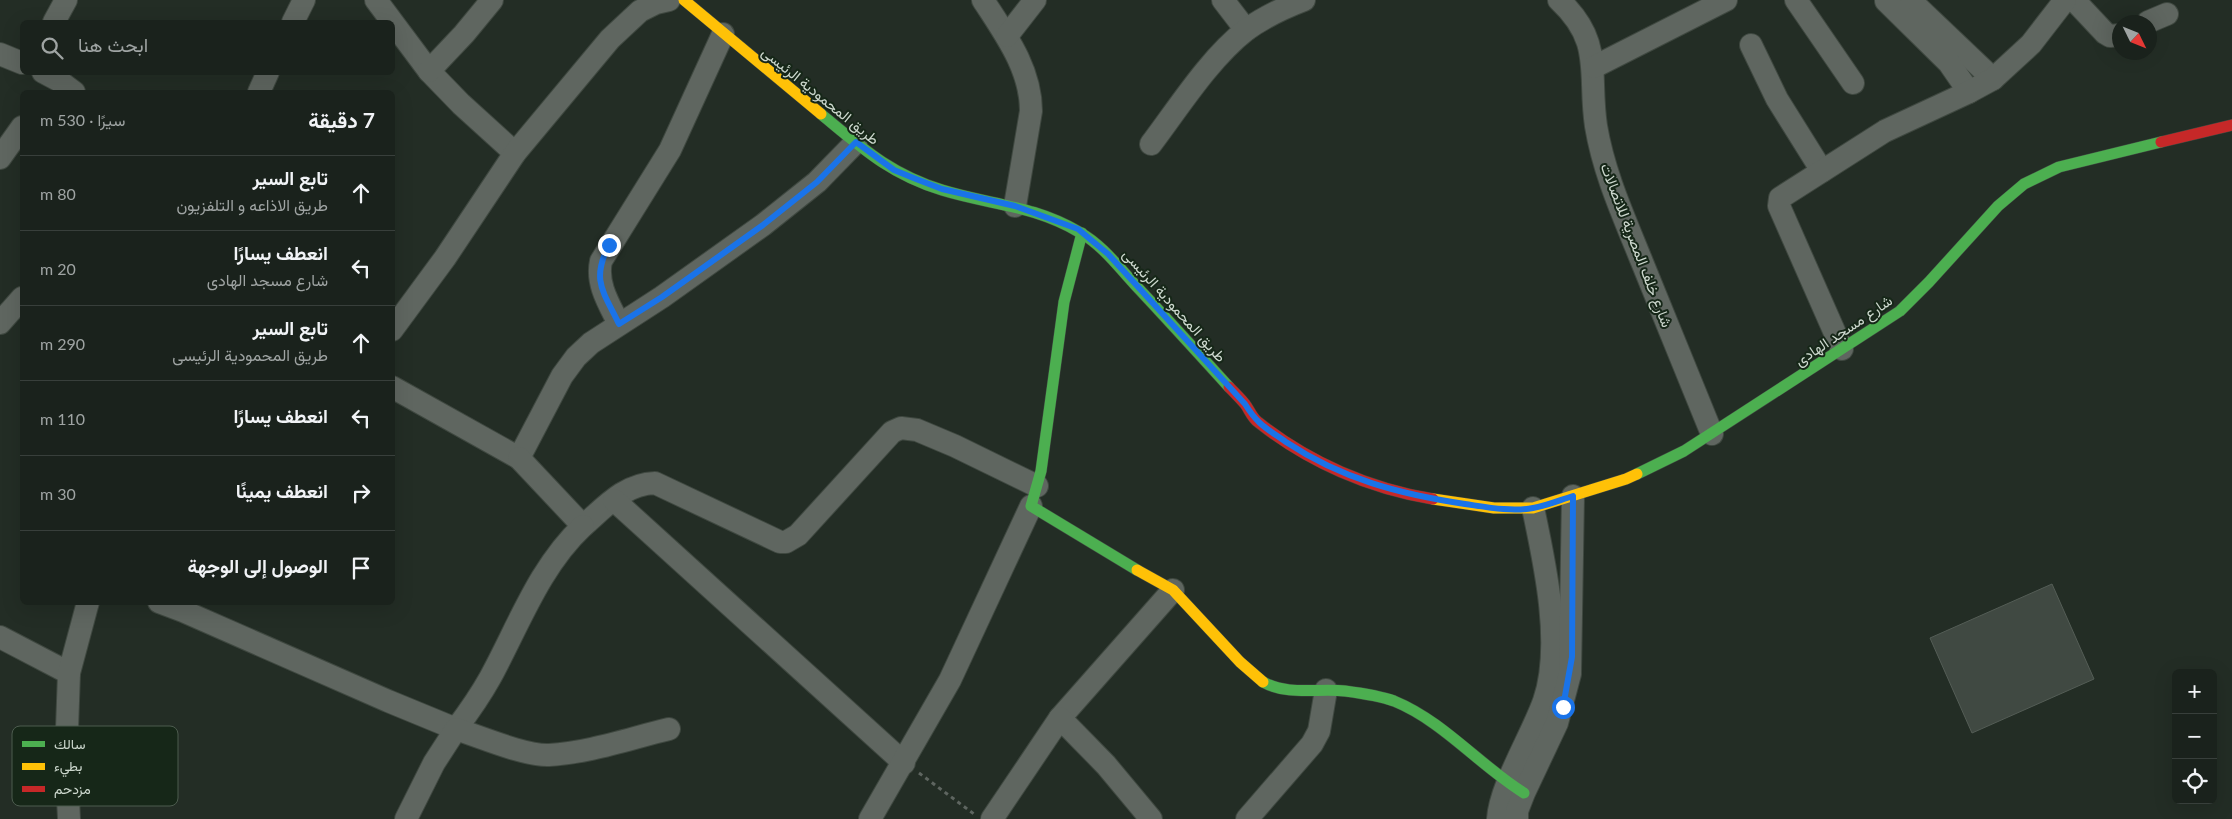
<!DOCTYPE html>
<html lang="ar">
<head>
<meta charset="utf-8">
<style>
	body { margin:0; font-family:Lato,Vazirmatn,sans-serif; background:#272f29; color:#f1f3f6; direction:rtl }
	.controls { position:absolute; right:15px; bottom:15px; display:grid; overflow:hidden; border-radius:8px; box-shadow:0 5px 20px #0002 }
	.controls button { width:45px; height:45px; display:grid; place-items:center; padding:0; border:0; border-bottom:1px solid #383f3b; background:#1a221c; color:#f1f3f6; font:25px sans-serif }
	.compass { position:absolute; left:2112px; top:15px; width:45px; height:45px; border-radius:50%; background:#1a221c; box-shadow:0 5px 20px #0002; rotate:133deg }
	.stop { position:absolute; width:15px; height:15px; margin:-11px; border:4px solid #1a73e8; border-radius:50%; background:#fff }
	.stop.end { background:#1a73e8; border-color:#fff; box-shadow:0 1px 5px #0008 }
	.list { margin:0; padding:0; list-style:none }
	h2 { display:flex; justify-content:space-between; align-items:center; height:65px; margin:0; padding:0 20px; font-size:21px }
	h2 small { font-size:16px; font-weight:400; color:#9fa4a3 }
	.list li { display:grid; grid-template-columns:32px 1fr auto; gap:15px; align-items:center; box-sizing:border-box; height:75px; padding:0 20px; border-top:1px solid #383f3b }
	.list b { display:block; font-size:19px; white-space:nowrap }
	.list p { margin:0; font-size:16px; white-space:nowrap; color:#9fa4a3 }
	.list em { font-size:16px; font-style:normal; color:#9fa4a3 }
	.icon { flex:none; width:28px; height:28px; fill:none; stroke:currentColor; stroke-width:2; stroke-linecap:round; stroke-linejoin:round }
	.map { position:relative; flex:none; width:2232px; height:819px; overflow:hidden; direction:ltr }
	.search { position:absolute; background:#1a221c; box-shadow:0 5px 20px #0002; left:20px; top:20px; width:375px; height:55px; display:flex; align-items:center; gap:12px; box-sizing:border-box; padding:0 18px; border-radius:8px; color:#9fa4a3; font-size:19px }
	.panel { position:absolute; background:#1a221c; box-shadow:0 5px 20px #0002; left:20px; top:90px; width:375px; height:515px; border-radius:8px; direction:rtl }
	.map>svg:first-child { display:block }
</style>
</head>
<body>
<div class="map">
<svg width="2232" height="819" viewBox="0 0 2232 819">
	<rect width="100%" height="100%" fill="#232d25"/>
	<!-- building -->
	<path fill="#404942" stroke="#545d56" d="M2052,584l42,95 -122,54 -42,-95z"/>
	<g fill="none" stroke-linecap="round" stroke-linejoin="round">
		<defs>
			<g id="street">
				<path d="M376,0l53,71 32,33 54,49"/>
				<path d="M983,0c22,34 48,69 48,111l-16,95"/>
				<path d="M1223,0l23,30"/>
				<path d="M1559,0c45,42 29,73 37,126 8,48 28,91 46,136 23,57 47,115 70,172"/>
				<path d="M1796,0l57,83"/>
				<path d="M1910,0l83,79"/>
				<path d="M2074,0l31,33 5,3 10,-1"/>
				<path d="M1886,1l63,62 20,29"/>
				<path d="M54,22l12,-22"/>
				<path d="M293,22l11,-22"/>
				<path d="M2148,22l19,-8"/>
				<path d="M1007,36l28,-36"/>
				<path d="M1751,45l26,54 45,72"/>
				<path d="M0,54l22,9"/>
				<path d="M1594,67l132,-67"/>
				<path d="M429,71l35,-37 28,-34"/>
				<path d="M43,72l15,8 16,12"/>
				<path d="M259,92l9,-20"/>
				<path d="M1151,144c28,-37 58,-85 95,-114 18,-13 37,-22 58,-30"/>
				<path d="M0,158l22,-31"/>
				<path d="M0,323l22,-25"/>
				<path d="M619,324c-10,-20 -23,-40 -18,-63l69,-111 53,-116"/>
				<path d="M392,330l53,-72 70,-105 95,-114 30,-28 16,-8 13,-3"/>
				<path d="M1842,349l-63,-143 1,-8 105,-67 84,-39 24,-13 38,-35 34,-44"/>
				<path d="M392,387l127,71 43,-82 14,-19 15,-14 71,-46 101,-72 54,-43 39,-40"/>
				<path d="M519,458l64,68c22,-19 41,-42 72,-43l125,59h6l12,-7 94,-103 9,-4 16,2 38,16 82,40"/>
				<path d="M614,500l290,263"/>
				<path d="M159,602l24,9 205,90 68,28c12,-16 24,-33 34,-51 28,-51 49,-111 93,-152"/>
				<path d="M0,637l69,36"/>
				<path d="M1060,718l113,-128"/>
				<path d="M69,819l-3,-62 3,-84 19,-71"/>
				<path d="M406,819l28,-56 22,-34c25,8 69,27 93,26 39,-2 82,-17 120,-26"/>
				<path d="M870,819l80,-139 81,-174"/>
				<path d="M992,819l68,-101 46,47 45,54"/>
				<path d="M1247,819l65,-75 7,-13 7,-41"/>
				<path d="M1498,819c2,-33 34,-84 46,-118 19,-55 1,-137 -11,-193"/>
				<path d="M1517,819v-8l7,-18 33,-70 13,-49 3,-178"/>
			</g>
			<g id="fast">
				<path d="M821,114c41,34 69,60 121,76 49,15 91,15 137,42 24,13 41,37 60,57 30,32 60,65 90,98"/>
				<path d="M1082,233l-18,69 -23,169 -10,35 106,64"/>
				<path d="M1637,474l47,-23 216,-140 29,-29 69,-76 26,-22 35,-17 102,-25"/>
				<path d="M1263,682c25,14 55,6 82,9 15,2 35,5 49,10 49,20 85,64 130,92"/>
			</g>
			<g id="slow">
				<path d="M684,0l137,114"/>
				<path d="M1433,499l61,9h39l93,-29 11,-5"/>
				<path d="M1137,570l36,20 67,72 23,20"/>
			</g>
			<g id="jam">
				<path d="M2161,142l71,-17"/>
				<path d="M1229,387c5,5 11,11 16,17 4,5 7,14 13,18 50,40 112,67 175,77"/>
			</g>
		</defs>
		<!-- street casing -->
		<use href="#street" stroke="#3f4840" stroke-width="24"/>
		<!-- fast casing -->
		<use href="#fast" stroke="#3f4840" stroke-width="12"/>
		<!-- slow casing -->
		<use href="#slow" stroke="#3f4840" stroke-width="12"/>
		<!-- jam casing -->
		<use href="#jam" stroke="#3f4840" stroke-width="12"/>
		<!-- path -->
		<path stroke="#5e6560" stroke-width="3" stroke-dasharray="4 4" stroke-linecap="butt" d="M919,773l55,41"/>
		<!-- street -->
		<use href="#street" stroke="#5f6660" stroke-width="22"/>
		<!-- fast -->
		<use href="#fast" stroke="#4caf50" stroke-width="11"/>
		<!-- slow -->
		<use href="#slow" stroke="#ffc107" stroke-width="11"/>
		<!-- jam -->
		<use href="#jam" stroke="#c62828" stroke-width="11"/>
	</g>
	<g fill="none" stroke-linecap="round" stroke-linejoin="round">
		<!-- route -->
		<path stroke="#1a73e8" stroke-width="6" d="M609,245c-18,35 -6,46 10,79l43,-27 101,-72 54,-43 39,-40 38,28 22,9 26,10 73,17 63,23 30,25 137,150c13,21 21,24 41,38 56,37 113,52 179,62 21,3 46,8 68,4 13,-2 27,-8 40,-12l-1,161 -9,50"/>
	</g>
	<g text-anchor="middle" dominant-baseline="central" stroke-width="4" stroke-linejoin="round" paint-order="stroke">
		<!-- street labels -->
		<g font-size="15" fill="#cdd8ce" stroke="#162718">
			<text transform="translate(821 95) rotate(39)">طريق المحمودية الرئيسى</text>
			<text transform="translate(1637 245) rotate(69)">شارع خلف المصرية للاتصالات</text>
			<text transform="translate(1175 305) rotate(48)">طريق المحمودية الرئيسى</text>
			<text transform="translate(1843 330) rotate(-34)">شارع مسجد الهادى</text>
		</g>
	</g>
	<!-- legend -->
	<rect x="12" y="726" width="166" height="80" rx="8" fill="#162718" stroke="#4d5c4f" stroke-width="1"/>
	<rect x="22" y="741" width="23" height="6" fill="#4caf50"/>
	<rect x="22" y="763" width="23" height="7" fill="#ffc107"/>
	<rect x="22" y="786" width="23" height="6" fill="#c62828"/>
	<g font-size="14" fill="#cdd8ce">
		<text x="54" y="749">سالك</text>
		<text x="54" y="771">بطيء</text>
		<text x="54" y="794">مزدحم</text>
	</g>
</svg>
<div class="controls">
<button>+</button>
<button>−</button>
<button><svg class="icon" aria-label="locate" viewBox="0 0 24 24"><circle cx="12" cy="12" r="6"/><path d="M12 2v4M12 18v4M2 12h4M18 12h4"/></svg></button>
</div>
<svg class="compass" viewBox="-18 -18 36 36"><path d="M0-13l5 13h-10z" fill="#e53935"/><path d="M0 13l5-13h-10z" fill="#9fa4a3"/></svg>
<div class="stop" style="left:1563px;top:707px"></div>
<div class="stop end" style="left:609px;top:245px"></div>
<div class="search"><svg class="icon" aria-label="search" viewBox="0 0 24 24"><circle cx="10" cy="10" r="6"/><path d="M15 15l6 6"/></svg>ابحث هنا</div>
<section class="panel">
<h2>7 دقيقة<small>سيرًا · 530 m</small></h2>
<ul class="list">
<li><svg class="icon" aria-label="ahead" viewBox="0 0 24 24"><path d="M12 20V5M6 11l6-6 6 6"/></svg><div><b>تابع السير</b><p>طريق الاذاعه و التلفزيون</p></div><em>80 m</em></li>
<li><svg class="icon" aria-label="left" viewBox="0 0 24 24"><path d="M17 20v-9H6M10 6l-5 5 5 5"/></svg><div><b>انعطف يسارًا</b><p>شارع مسجد الهادى</p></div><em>20 m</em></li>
<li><svg class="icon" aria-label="ahead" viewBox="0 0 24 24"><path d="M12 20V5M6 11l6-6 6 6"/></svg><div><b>تابع السير</b><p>طريق المحمودية الرئيسى</p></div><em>290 m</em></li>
<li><svg class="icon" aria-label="left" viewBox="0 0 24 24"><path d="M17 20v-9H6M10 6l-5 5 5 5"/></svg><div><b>انعطف يسارًا</b></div><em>110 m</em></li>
<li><svg class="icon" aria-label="right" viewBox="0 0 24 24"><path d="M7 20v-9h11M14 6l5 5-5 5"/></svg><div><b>انعطف يمينًا</b></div><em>30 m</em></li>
<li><svg class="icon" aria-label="arrive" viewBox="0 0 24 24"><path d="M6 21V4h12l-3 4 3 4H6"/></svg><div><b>الوصول إلى الوجهة</b></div></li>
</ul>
</section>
</div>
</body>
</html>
